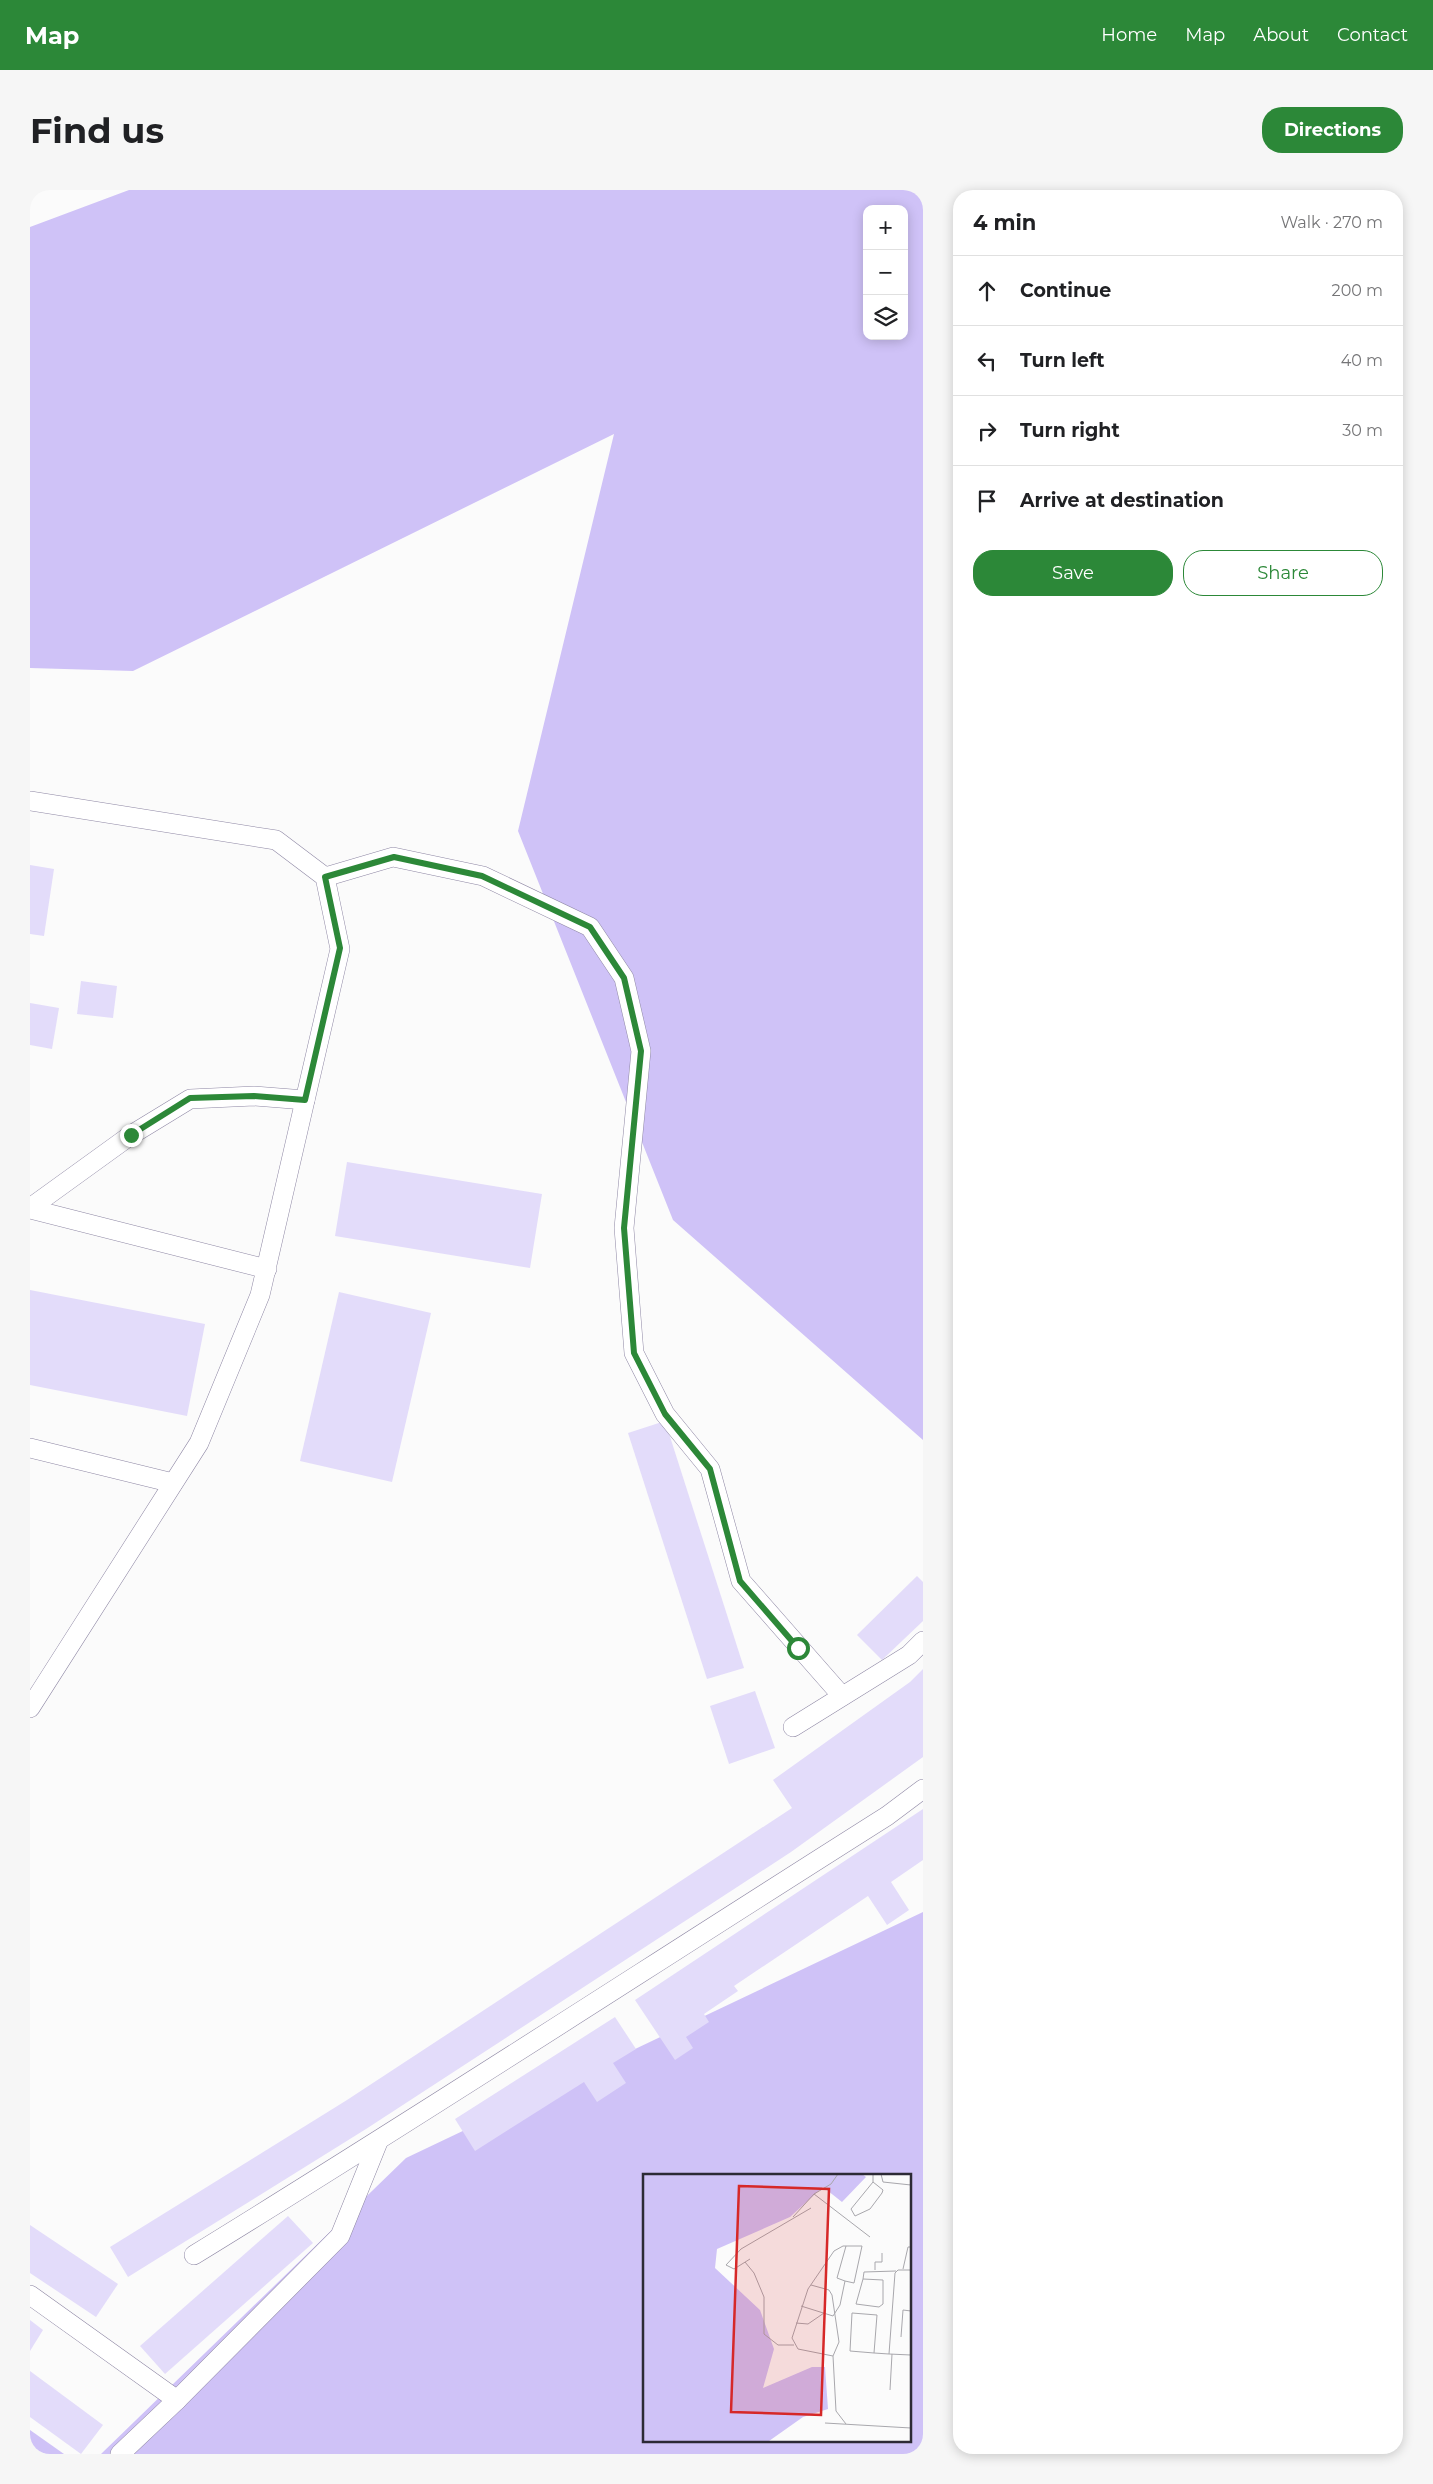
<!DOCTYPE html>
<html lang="en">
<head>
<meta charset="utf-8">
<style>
	body { margin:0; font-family:Montserrat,sans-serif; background:#f6f6f6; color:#202124 }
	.controls { position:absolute; right:15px; top:15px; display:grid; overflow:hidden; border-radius:10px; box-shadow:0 2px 12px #0003 }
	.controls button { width:45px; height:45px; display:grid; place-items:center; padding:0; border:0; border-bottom:1px solid #e0e0e0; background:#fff; color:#202124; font:25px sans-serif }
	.stop { position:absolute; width:15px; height:15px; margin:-11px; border:4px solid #2c8838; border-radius:50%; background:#fff }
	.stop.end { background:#2c8838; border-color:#fff; box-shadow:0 1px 5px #0008 }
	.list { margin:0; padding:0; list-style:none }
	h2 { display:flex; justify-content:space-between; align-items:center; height:65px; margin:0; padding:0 20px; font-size:21px }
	h2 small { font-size:16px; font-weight:400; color:#757577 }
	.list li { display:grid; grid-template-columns:32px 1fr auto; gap:15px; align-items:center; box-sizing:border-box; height:70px; padding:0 20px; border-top:1px solid #e0e0e0 }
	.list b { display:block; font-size:19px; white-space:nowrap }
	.list em { font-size:16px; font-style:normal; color:#757577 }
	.actions { display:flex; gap:10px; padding:15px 20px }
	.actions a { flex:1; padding:11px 0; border:1px solid #2c8838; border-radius:20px; text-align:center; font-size:18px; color:#2c8838 }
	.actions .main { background:#2c8838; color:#fff }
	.icon { flex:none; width:28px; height:28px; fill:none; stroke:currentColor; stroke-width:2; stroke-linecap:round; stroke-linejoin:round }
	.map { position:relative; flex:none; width:893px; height:2264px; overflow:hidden; border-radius:20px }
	header { display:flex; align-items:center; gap:30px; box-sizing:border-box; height:70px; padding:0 25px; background:#2c8838; color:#fff }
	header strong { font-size:24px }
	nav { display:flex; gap:28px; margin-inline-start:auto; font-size:18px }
	.intro { display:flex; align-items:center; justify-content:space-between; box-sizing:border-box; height:120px; padding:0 30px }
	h1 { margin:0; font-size:35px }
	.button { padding:12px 22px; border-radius:20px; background:#2c8838; color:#fff; font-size:18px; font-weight:700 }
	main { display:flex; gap:30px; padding:0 30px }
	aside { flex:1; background:#fff; border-radius:20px; box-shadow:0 2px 12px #0003 }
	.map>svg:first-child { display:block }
</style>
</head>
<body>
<header>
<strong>Map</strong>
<nav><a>Home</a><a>Map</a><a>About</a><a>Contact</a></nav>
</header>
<div class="intro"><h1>Find us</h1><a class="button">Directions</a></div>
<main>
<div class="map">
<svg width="893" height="2264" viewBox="0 0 893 2264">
	<rect width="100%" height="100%" fill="#fbfbfb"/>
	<!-- green -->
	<g fill="#cfc2f7" fill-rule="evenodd">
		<path d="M99,0h794v1250l-250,-220 -155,-389 96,-397 -481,237 -103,-3v-441zM837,19h37v127h-37z"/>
		<path d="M893,1722v542h-822l305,-296zM614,1985h265v265h-265z"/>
		<path d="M0,2240l34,24h-34z"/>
	</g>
	<!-- building -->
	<g fill="#e3dcfa">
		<path d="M0,675l24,4 -10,67 -14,-2z"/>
		<path d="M51,791l36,5 -4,32 -36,-4z"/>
		<path d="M0,813l29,5 -7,41 -22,-4z"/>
		<path d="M317,972l195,32 -12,74 -195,-32z"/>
		<path d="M0,1100l175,34 -18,92 -157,-31z"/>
		<path d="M309,1102l92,21 -39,169 -92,-21z"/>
		<path d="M635,1231l79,247 -37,11 -79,-246z"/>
		<path d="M887,1386l6,6v39l-41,39 -25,-25z"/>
		<path d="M893,1479v88l-132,95 -425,277 -238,148 -18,-30 237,-147 445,-292 -19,-28 137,-98z"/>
		<path d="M725,1501l20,57 -46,16 -19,-58z"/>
		<path d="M893,1619v51l-32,22 18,28 -22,15 -19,-29 -134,90 4,5 -34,23 5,8 -23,15 7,11 -18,12 -40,-60z"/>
		<path d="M585,1827l21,32 -23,14 13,20 -29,19 -13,-20 -109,69 -20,-32z"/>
		<path d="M258,2026l25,27 -148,131 -25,-28z"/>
		<path d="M0,2035l88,59 -22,33 -66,-44z"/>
		<path d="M0,2130l13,10 -13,21z"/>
		<path d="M0,2181l73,54 -22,29 -51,-37z"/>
	</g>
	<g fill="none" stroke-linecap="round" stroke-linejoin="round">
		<defs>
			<g id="service">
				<path d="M0,611l246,39 49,37 15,72 -80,346 -61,148 -169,265"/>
				<path d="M295,687l68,-20 90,19 107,51 34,51 17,73 -17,177 10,125 31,61 45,55 31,112 101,115"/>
				<path d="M0,1018l101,-73 59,-36 64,-3 51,4"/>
				<path d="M0,1019l237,60"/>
				<path d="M0,1258l143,35"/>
				<path d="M763,1537l116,-72 14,-14"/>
				<path d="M164,2065c233,-143 462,-293 693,-439l36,-27"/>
				<path d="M0,2105l147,105 163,-164 38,-94"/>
				<path d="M90,2264l57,-54"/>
			</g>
		</defs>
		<!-- service casing -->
		<use href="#service" stroke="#8e87a4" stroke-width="20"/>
		<!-- service -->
		<use href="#service" stroke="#fff" stroke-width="19"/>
	</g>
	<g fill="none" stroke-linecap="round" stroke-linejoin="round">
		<!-- route -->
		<path stroke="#2c8838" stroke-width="6" d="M101,945l59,-37 64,-2 51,4 35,-152 -15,-71 69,-20 88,19 108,51 34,51 17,73 -17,177 10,125 31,61 45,55 30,112 58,67"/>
	</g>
	<!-- overview -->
	<g transform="translate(613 1984)">
		<rect width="268" height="268" fill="#fbfbfb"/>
		<path d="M0,0h219l4,3 -24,25 -19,-15 -33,30 -73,32 -2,19 45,42 14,39 -11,39 49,-21h13l3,42 -25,8 -34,24h-126z" fill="#cfc2f7"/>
		<path fill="none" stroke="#a8a7ac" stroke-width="1" d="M238,0l2,8 28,3M230,8l10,8 -1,3 -12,16 -15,7 -4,-7 22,-27v-8M171,20l17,-10 7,-10M150,43l21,-23 56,43M107,85l-16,10 -8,-4 15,-16 70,-41M102,88l9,11 10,24v37l14,11h16M260,95l5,-22h3M232,96v-8h7v-9M268,96h-13l-3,3 -6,81 22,1M220,105l20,1v24l-4,3 -23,-3 7,-25 1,-7 32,-1M202,107l9,2 8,-37h-19l-9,5 -26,38 -16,49 6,11 35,7 3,55 10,13M168,111l18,5 3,5 7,47 -6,14M158,132l32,10 7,-11 5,-24 -8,-3 9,-32M209,139l25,2 -3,38 -24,-2zM153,149l12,1 16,-11M258,163l2,-27 8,1M231,179l15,1M247,216l2,-36M182,249l86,5"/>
		<path fill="#d62828" fill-opacity="0.15" stroke="#d62828" stroke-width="2.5" d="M96,12l90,3 -8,226 -90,-3z"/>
		<rect width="268" height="268" fill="none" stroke="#2c2a35" stroke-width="2.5"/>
	</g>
</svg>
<div class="controls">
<button>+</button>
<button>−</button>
<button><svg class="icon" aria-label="layers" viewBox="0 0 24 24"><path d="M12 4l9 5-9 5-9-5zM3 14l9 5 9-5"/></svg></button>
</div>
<div class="stop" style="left:768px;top:1458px"></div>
<div class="stop end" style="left:101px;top:945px"></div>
</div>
<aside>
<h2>4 min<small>Walk · 270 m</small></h2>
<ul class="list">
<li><svg class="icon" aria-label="ahead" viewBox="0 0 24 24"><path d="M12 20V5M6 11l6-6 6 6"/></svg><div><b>Continue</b></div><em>200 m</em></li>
<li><svg class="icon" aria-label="left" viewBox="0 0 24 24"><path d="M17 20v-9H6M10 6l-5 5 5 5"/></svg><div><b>Turn left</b></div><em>40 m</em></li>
<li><svg class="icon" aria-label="right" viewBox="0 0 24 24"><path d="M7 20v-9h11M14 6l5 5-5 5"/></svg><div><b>Turn right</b></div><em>30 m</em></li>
<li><svg class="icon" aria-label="arrive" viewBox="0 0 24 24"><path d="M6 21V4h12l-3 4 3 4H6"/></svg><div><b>Arrive at destination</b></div></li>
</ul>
<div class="actions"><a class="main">Save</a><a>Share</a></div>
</aside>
</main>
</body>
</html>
